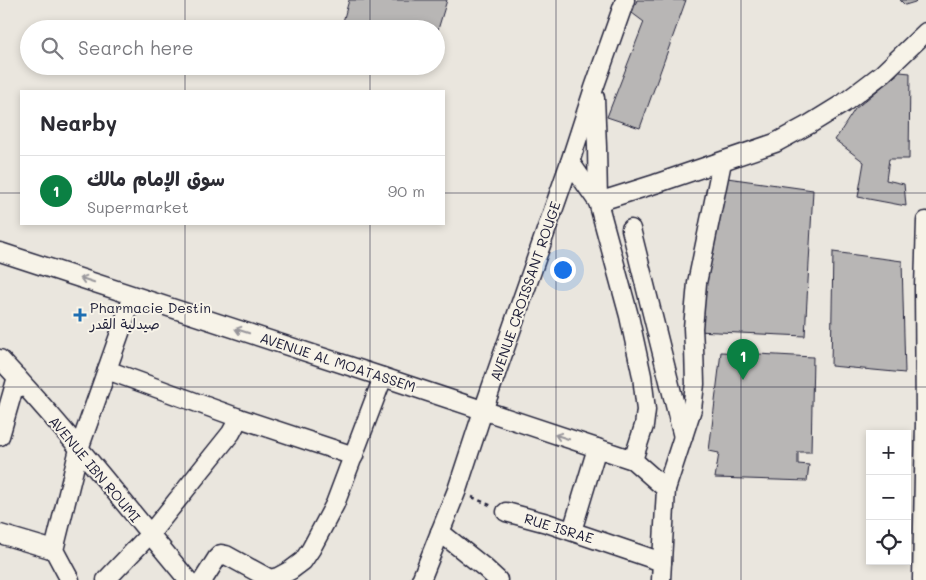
<!DOCTYPE html>
<html lang="en">
<head>
<meta charset="utf-8">
<style>
	body { margin:0; font-family:Mali,"Playpen Sans Arabic",sans-serif; background:#f7f7f7; color:#2b2b33 }
	.controls { position:absolute; right:15px; bottom:15px; display:grid; overflow:hidden; border-radius:0px; box-shadow:0 2px 8px #0003 }
	.controls button { width:45px; height:45px; display:grid; place-items:center; padding:0; border:0; border-bottom:1px solid #e1e1e2; background:#fff; color:#2b2b33; font:25px sans-serif }
	.you { position:absolute; left:562px; top:269px; width:18px; height:18px; margin:-12px; border:4px solid #fff; border-radius:50%; background:#1a73e8; box-shadow:0 0 0 8px #1a73e833 }
	.badge { display:grid; place-items:center; width:32px; height:32px; border-radius:50%; background:#0b8043; color:#fff; font-size:16px; font-weight:700 }
	.pin { position:absolute; translate:-50% -41px; filter:drop-shadow(0 1px 2px #0008) }
	.pin::after { content:''; position:absolute; top:26px; width:18px; height:15px; background:inherit; clip-path:polygon(0 0,100% 0,50% 100%) }
	.list { margin:0; padding:0; list-style:none }
	h2 { display:flex; justify-content:space-between; align-items:center; height:65px; margin:0; padding:0 20px; font-size:21px }
	h2 small { font-size:16px; font-weight:400; color:#7c7c81 }
	.list li { display:grid; grid-template-columns:32px 1fr auto; gap:15px; align-items:center; box-sizing:border-box; height:70px; padding:0 20px; border-top:1px solid #e1e1e2 }
	.list b { display:block; font-size:19px; white-space:nowrap }
	.list p { margin:0; font-size:16px; white-space:nowrap; color:#7c7c81 }
	.list em { font-size:16px; font-style:normal; color:#7c7c81 }
	.icon { flex:none; width:28px; height:28px; fill:none; stroke:currentColor; stroke-width:2; stroke-linecap:round; stroke-linejoin:round }
	.map { position:relative; flex:none; width:926px; height:580px; overflow:hidden }
	.search { position:absolute; background:#fff; box-shadow:0 2px 8px #0003; left:20px; top:20px; width:425px; height:55px; display:flex; align-items:center; gap:12px; box-sizing:border-box; padding:0 18px; border-radius:28px; color:#7c7c81; font-size:19px }
	.panel { position:absolute; background:#fff; box-shadow:0 2px 8px #0003; left:20px; top:90px; width:425px; height:135px; border-radius:0px }
	.map>svg:first-child { display:block }
</style>
</head>
<body>
<div class="map">
<svg width="926" height="580" viewBox="0 0 926 580">
	<rect width="100%" height="100%" fill="#eae6de"/>
	<filter id="ink" filterUnits="userSpaceOnUse"><feTurbulence type="fractalNoise" baseFrequency=".02" numOctaves="2"/><feDisplacementMap in="SourceGraphic" scale="10" xChannelSelector="R" yChannelSelector="G"/><feConvolveMatrix kernelMatrix="1 2 1 2 8 2 1 2 1" color-interpolation-filters="sRGB"/></filter>
	<g filter="url(#ink)">
		<!-- building -->
		<g fill="#b8b6b5" stroke="#22223b">
			<path d="M349,0h98l-11,36v-7h-95z"/>
			<path d="M637,0h49l-46,128 -33,-11 37,-95 -12,-9z"/>
			<path d="M900,0h17l-2,2 -10,3z"/>
			<path d="M900,72l10,1 -1,86h-20l-3,21 18,4 2,22 -48,-9 6,-35 -29,-22 20,-31z"/>
			<path d="M727,178l86,12 -8,146 -109,-5z"/>
			<path d="M833,252l69,9 3,112 -74,-7z"/>
			<path d="M721,352l92,5 -2,95h-13v12l11,1 -2,16 -92,-3 4,-25 -10,-2z"/>
		</g>
		<g fill="none" stroke-linecap="round" stroke-linejoin="round">
			<defs>
				<g id="minor">
					<path d="M595,98l2,49 1,55 57,-18 120,-41 35,-19 34,-21 38,-29 44,-42"/>
					<path d="M570,162l28,40 31,114 13,60 4,34 -2,16 -11,34"/>
					<path d="M631,229l52,208"/>
					<path d="M0,252l383,125 250,83 33,29"/>
					<path d="M0,359c66,70 126,147 188,221"/>
					<path d="M107,370l132,48 115,38"/>
					<path d="M0,436l17,-59"/>
					<path d="M506,512l41,11 115,39"/>
					<path d="M572,531l25,-83"/>
					<path d="M440,532l45,36 13,12"/>
					<path d="M0,534l54,16"/>
					<path d="M70,580l-16,-30 25,-101 54,-153"/>
					<path d="M106,580l44,-46 81,-101 8,-15"/>
					<path d="M203,580l14,-22 4,-4 5,1 44,24 8,-2 13,-7 12,-9 8,-12 24,-45 48,-127"/>
					<path d="M421,580l36,-90 26,-79 87,-249 24,-74 31,-88"/>
					<path d="M661,580l5,-91 26,-80 3,-25 -1,-36 -1,-20 4,-45 25,-121"/>
					<path d="M922,580l3,-158 -1,-134 2,-67"/>
				</g>
			</defs>
			<!-- minor casing -->
			<use href="#minor" stroke="#22223b" stroke-width="21"/>
			<!-- path -->
			<path stroke="#22223b" stroke-width="2.5" stroke-dasharray="4 4" stroke-linecap="butt" d="M472,497l20,9"/>
			<!-- minor -->
			<use href="#minor" stroke="#f7f3e8" stroke-width="18"/>
		</g>
		<!-- one-way arrows -->
		<defs><path id="oneway-shaft" d="M-6 0H5M1.5-3L5.5 0L1.5 3" fill="none" stroke-width="1.6" stroke-linecap="round" stroke-linejoin="round" transform="scale(1.25)"/></defs>
		<g stroke="#97959a">
			<use href="#oneway-shaft" transform="translate(87 280) rotate(-162)"/>
			<use href="#oneway-shaft" transform="translate(242 331) rotate(-162)"/>
			<use href="#oneway-shaft" transform="translate(562 437) rotate(-162)"/>
		</g>
	</g>
	<!-- grid -->
	<path fill="none" stroke="#22223b" stroke-width="1" stroke-opacity="0.55" d="M185,0v29M370,0v29M556,0v580M741,0v580M185,66v25M370,66v25M0,193h21M444,193h482M185,224v356M370,224v356M0,387h926"/>
	<!-- markers -->
	<path fill="#1f6fb2" stroke="#f7f3e8" stroke-width="2" d="M77.5 307.5h5v5h5v5h-5v5h-5v-5h-5v-5h5z"/>
	<g text-anchor="middle" dominant-baseline="central" stroke-width="4" stroke-linejoin="round" paint-order="stroke">
		<!-- street labels -->
		<g font-size="14" fill="#22223b" stroke="#f7f3e8">
			<text transform="translate(525 291) rotate(-71)">AVENUE CROISSANT ROUGE</text>
			<text transform="translate(338 362) rotate(18)">AVENUE AL MOATASSEM</text>
			<text transform="translate(95 469) rotate(50)">AVENUE IBN ROUMI</text>
			<text transform="translate(559 528) rotate(17)">RUE ISRAE</text>
		</g>
		<!-- poi labels -->
		<g font-size="14" fill="#22223b" stroke="#f7f3e8" text-anchor="start">
			<text x="90" y="307">Pharmacie Destin<tspan x="90" dy="16">صيدلية القدر</tspan></text>
		</g>
	</g>
</svg>
<div class="controls">
<button>+</button>
<button>−</button>
<button><svg class="icon" aria-label="locate" viewBox="0 0 24 24"><circle cx="12" cy="12" r="6"/><path d="M12 2v4M12 18v4M2 12h4M18 12h4"/></svg></button>
</div>
<div class="you"></div>
<div class="pin badge" style="left:743px;top:380px">1</div>
<div class="search"><svg class="icon" aria-label="search" viewBox="0 0 24 24"><circle cx="10" cy="10" r="6"/><path d="M15 15l6 6"/></svg>Search here</div>
<section class="panel">
<h2>Nearby<small></small></h2>
<ul class="list">
<li><span class="badge">1</span><div><b>سوق الإمام مالك</b><p>Supermarket</p></div><em>90 m</em></li>
</ul>
</section>
</div>
</body>
</html>
